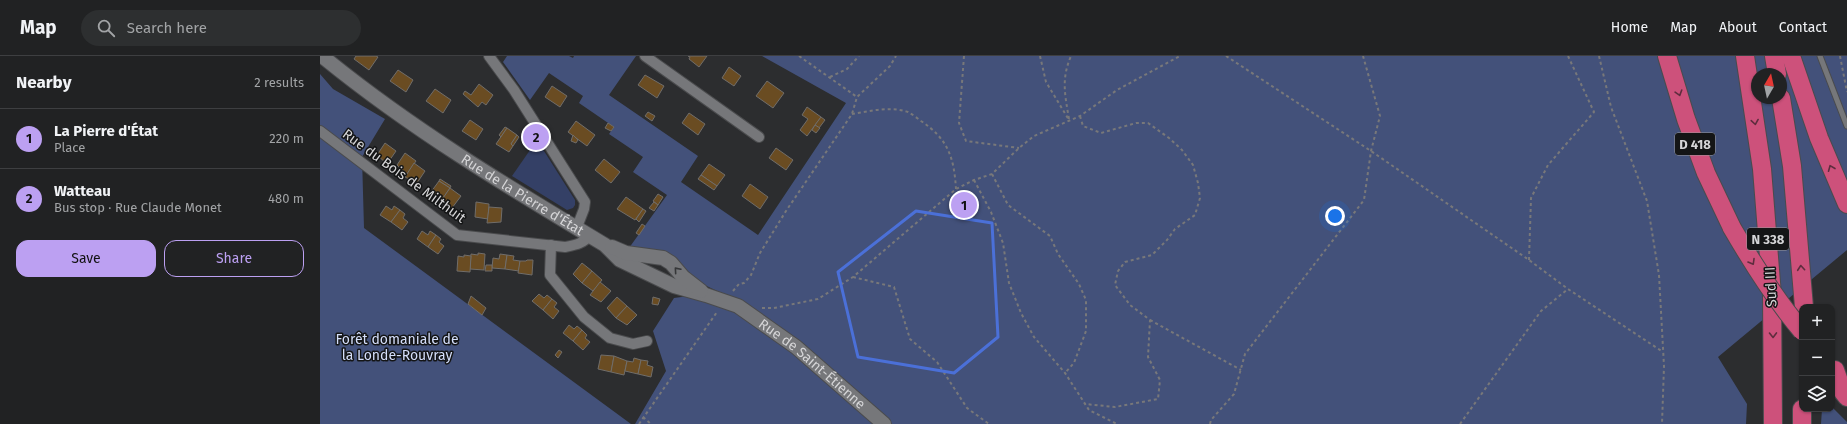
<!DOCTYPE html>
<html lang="en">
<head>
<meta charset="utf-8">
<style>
	body { margin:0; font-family:"Fira Sans",sans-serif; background:#2d2f30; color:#f1f3f6 }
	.controls { position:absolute; right:12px; bottom:12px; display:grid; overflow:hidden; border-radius:8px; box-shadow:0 1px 3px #0004 }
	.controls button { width:36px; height:36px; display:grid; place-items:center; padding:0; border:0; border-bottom:1px solid #3e3f41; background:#212223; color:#f1f3f6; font:20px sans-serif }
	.compass { position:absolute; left:1431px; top:12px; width:36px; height:36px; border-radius:50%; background:#212223; box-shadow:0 1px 3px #0004; rotate:9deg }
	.you { position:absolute; left:1015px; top:160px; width:14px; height:14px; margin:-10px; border:3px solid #fff; border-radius:50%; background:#1a73e8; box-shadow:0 0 0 6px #1a73e833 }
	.badge { display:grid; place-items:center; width:26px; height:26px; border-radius:50%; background:#bca0f2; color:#111; font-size:13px; font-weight:700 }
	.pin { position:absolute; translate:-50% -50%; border:2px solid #fff; box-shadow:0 1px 4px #0006 }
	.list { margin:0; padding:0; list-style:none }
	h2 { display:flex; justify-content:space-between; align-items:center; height:52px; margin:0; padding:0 16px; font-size:17px }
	h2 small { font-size:13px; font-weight:400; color:#a2a4a6 }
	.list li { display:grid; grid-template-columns:26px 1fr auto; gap:12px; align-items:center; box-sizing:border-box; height:60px; padding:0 16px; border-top:1px solid #3e3f41 }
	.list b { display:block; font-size:15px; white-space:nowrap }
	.list p { margin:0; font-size:13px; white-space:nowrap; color:#a2a4a6 }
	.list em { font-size:13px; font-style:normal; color:#a2a4a6 }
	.actions { display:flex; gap:8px; padding:12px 16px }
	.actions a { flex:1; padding:9px 0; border:1px solid #bca0f2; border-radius:12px; text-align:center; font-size:14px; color:#bca0f2 }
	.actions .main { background:#bca0f2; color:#111 }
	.icon { flex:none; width:22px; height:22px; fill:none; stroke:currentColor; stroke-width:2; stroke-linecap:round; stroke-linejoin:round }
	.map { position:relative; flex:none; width:1527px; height:368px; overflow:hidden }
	header { display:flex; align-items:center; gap:24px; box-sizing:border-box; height:56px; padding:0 20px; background:#212223; border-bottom:1px solid #3e3f41 }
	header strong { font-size:19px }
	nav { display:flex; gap:22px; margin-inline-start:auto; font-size:14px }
	.search { width:280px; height:36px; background:#2d2f30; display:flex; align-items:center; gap:10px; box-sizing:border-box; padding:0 14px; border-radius:22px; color:#a2a4a6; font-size:15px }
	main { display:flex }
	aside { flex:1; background:#212223 }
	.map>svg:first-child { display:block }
</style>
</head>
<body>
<header>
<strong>Map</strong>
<div class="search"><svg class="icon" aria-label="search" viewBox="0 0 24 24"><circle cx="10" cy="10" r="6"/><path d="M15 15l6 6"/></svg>Search here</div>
<nav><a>Home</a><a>Map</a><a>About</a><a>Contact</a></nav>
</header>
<main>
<aside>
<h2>Nearby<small>2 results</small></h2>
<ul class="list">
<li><span class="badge">1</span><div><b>La Pierre d'État</b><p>Place</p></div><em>220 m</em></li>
<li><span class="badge">2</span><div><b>Watteau</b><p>Bus stop · Rue Claude Monet</p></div><em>480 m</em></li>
</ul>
<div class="actions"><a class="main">Save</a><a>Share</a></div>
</aside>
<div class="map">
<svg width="1527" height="368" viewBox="0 0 1527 368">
	<rect width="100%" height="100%" fill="#2c2d2f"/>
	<!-- green -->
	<path fill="#344066" d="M217,84l38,60v5l-2,3 -6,2 -55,-34z"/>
	<!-- forest -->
	<g fill="#43517a" fill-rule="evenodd">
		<path d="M187,0h62l4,2 1,-2h62l-27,39 89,61 -17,26 77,53 88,-132 -84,-47h1085v194l-129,107 29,47 -1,20h-1111l31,-53 -13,-40 21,-33 45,-6 -90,-44 38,-53 -34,-23 10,-15 -34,-23 5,-7 -35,-24 4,-7 -34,-23 -19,27 -27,-38zM1437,18h24v24h-24z"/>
		<path d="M0,18l13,15 52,30 -23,38 2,71 267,196h-311z"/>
		<path d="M1512,351l15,15v2h-26l1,-15h10z"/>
	</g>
	<!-- building -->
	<g fill="#6a4c22" stroke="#706d6a">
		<path d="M36,0h20l2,1 -9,13 -15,-11z"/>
		<path d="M368,0h19l-8,11 -10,-8 1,-2z"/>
		<path d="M409,11l12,9 -7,10 -12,-8z"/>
		<path d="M78,14l15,10 -7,12 -16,-11z"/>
		<path d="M325,19l19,11 -7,12 -19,-13z"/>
		<path d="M447,25l17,12 -11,15 -17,-12z"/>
		<path d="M159,28l14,11 -7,10 -4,-3 -4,5 -15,-13 2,-3 6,4z"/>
		<path d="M232,30l15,10 -7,11 -15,-10z"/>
		<path d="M115,33l16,11 -8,13 -17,-12z"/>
		<path d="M487,51l14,10 -14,19 -7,-6 8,-11 -6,-4z"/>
		<path d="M328,56l7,4 -3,5 -7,-5z"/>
		<path d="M369,57l16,11 -7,11 -16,-12z"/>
		<path d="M501,61l4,3 -6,8 -4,-3z"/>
		<path d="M150,64l13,9 -7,11 -14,-9z"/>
		<path d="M256,65l19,14 -8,11 -19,-14z"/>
		<path d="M288,67l6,4 -3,4 -6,-3z"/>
		<path d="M495,69l5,3 -4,5 -4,-3z"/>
		<path d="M185,71l2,1 -6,9 -2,-2z"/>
		<path d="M187,72l10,7 -6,9 2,2 -4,6 -13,-8z"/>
		<path d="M197,79l2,2 -6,9 -2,-2z"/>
		<path d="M253,79l5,5 -2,3 -5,-2z"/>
		<path d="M65,87l11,8 -9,13 -10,-9z"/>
		<path d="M456,92l17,12 -7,10 -17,-12z"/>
		<path d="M85,97l11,8 -9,13 -10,-9z"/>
		<path d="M284,103l16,13 -9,11 -16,-13z"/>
		<path d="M94,107l11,8 -8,12 -12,-6z"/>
		<path d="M389,108l16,11 -8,11 -16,-11z"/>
		<path d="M381,119l16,11 -3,4 -16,-11z"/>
		<path d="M120,123l11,7 -1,2 -11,-7z"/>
		<path d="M119,125l11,7 -9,13 -10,-9z"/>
		<path d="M430,128l18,13 -8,12 -18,-13z"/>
		<path d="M130,132l11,8 -9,12 -11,-7z"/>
		<path d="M338,138l5,3 -5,8 -5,-4z"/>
		<path d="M306,141l17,12 -8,11 -18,-11z"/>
		<path d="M156,146l13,2 -1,15 -13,-2z"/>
		<path d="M334,146l4,3 -4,6 -5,-3z"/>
		<path d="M66,150l6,4 2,-4 6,4 -9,12 -11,-7z"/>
		<path d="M169,151l13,1 -1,14 -14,1z"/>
		<path d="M323,153l3,2 -7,11 -3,-3z"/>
		<path d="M80,154l5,4 -2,4 5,4 -6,8 -11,-8z"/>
		<path d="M322,168l3,2 -6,9 -3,-2z"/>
		<path d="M102,175l6,4 2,-4 6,4 -8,12 -11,-8z"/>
		<path d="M116,179l5,4 -2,3 5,4 -6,8 -10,-7z"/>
		<path d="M158,197l7,1 -1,16 -14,-1 1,-15 7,1z"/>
		<path d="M180,198l7,1 -2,14 -13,-1 1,-10 6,1z"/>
		<path d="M144,199l7,1 -1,16 -13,-1 1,-15 6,1z"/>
		<path d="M187,199l7,1 -1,4 7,1 -1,10 -14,-2z"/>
		<path d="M207,204h6l-1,15 -14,-2 2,-12h6z"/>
		<path d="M262,207l10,8 -10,12 -9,-9z"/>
		<path d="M166,209h6v6h-7z"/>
		<path d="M272,215l10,9 -9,11 -11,-8z"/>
		<path d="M280,226l11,9 -10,11 -11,-7z"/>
		<path d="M219,238l5,4 3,-3 5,4 -9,11 -11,-9z"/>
		<path d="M151,240l15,12 -4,7 -14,-11z"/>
		<path d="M297,241l10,9 -11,12 -9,-10z"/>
		<path d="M333,241l7,2 -2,6 -6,-1z"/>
		<path d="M232,243l5,4 -3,4 5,4 -6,8 -10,-9z"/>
		<path d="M307,250l10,9 -10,10 -11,-7z"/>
		<path d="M249,269l5,4 3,-3 5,4 -9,11 -10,-8z"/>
		<path d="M262,274l5,5 -2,3 5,4 -7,8 -10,-9z"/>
		<path d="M239,294l3,2 -4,6 -3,-3z"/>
		<path d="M281,299l13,1 -3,16 -13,-3z"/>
		<path d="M294,300l13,5 -3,14 -13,-3z"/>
		<path d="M314,302l7,2 -3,14 -13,-3 2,-10 6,1z"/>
		<path d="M321,304l7,1 -1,4 6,2 -2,10 -13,-3z"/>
	</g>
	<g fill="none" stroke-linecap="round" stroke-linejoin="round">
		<defs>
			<path id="lane" d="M1500,0l27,70"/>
			<g id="street">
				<path d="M169,0l25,34 71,112 -1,7 -7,18"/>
				<path d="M325,0l114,81"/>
				<path d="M0,75l137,104 108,12c10,-2 18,-3 25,-12"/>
				<path d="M231,189l-1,30 34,42 26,21 23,6 14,-3"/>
			</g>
			<g id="secondary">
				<path id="s1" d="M2,0c88,72 186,131 283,189l15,15 54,26 32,9 32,11 58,41 88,77"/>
				<path d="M292,191l14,6 37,5 8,5 12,14 18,14"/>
			</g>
			<g id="highway">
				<path d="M1347,0l19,63 20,54 26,55"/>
				<path d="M1425,0l17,113 10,126 1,129"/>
				<path d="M1454,0l3,18"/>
				<path d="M1471,0l28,82 28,66"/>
				<path d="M1461,42l11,68 12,141"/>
				<path d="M1515,314l8,22 4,5"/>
				<path d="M1482,368v-15"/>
			</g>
		</defs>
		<!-- lane casing -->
		<use href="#lane" stroke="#4a4b4d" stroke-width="7"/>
		<!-- street casing -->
		<use href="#street" stroke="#4a4b4d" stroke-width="12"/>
		<!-- secondary casing -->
		<use href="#secondary" stroke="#4a4b4d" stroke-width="16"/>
		<!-- highway casing -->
		<use href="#highway" stroke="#4a4b4d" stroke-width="20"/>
		<!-- path -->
		<g stroke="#78787a" stroke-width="2" stroke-dasharray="3 3" stroke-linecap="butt">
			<path d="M479,0l58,41"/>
			<path d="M644,0l-5,67 7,18 53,7"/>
			<path d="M720,0l6,26 23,38"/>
			<path d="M906,0l145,95 158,109 39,29 95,63"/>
			<path d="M1279,0l12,51 36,94 12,74 5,91 -2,58"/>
			<path d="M1520,0l7,36"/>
			<path d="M510,21l17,-8 12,-13"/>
			<path d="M532,58c18,-3 38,-8 56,-2 4,2 9,6 13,9 27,18 33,36 35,68"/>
			<path d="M760,60l3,10 18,7 35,-10h12l21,15 13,12 11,15 5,18 2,15 -5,17 -20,14 -8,11 -15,15 -27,7 -7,9 -3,14 15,20 20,15 -2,37 12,23 -2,19 -43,8 -30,-3"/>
			<path d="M749,63c-4,-24 -8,-40 2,-63"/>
			<path d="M672,118l16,31 42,31 8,18 21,30 7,16v31l-12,32 -9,10"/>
			<path d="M654,124l17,32 12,31 6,40 12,30 13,24 31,36 24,37 28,14"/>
			<path d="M1209,204l2,-62 17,-33 46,-53 -26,-56"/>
			<path d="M533,221l41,10 16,52 27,23 30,46 22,16"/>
			<path d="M413,235l6,-7 5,-1 7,-8 9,-22 26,-42 66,-97 5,-17 33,-31 6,-10"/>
			<path d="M442,252h12l44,-9 35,-22 103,-88 18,-9 18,-6 27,-26 15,-12 46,-20 37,-26 63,-34"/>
			<path d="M830,264l91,50"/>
			<path d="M323,361l8,7"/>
			<path d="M319,368l78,-112"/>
			<path d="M890,368l1,-4 23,-26 11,-40 119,-154 7,-49 9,-35 -17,-60"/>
			<path d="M1140,368l81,-113 27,-22"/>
		</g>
		<!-- lane -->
		<use href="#lane" stroke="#76777a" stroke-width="5"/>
		<!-- street -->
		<use href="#street" stroke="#76777a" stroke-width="10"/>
		<!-- secondary -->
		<use href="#secondary" stroke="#76777a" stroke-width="14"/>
		<!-- highway -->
		<use href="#highway" stroke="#cd517b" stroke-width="18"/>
		<defs>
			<path id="highway-bridge" d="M1412,172c21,36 43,71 70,103"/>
		</defs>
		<!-- highway-bridge casing -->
		<use href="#highway-bridge" stroke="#4a4b4d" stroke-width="20" stroke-linecap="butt"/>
		<!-- highway-bridge -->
		<use href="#highway-bridge" stroke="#cd517b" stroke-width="18"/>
	</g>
	<!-- one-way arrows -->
	<defs><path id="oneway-chevron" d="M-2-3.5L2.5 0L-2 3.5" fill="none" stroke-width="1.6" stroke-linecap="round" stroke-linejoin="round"/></defs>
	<g stroke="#5e2d3e">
		<use href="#oneway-chevron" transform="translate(1359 37) rotate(73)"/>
		<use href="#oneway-chevron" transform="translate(1435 66) rotate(81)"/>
		<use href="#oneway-chevron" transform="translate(1511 112) rotate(-112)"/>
		<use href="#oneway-chevron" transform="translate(1432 206) rotate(60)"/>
		<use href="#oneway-chevron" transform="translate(1481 212) rotate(-95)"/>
		<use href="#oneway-chevron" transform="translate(1453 279) rotate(89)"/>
	</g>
	<use stroke="#363739" href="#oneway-chevron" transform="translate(357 214) rotate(-131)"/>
	<!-- marked area -->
	<path fill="none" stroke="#4b70d8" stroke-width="3" stroke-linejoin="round" d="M596,155l76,12 6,114 -44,36 -96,-16 -20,-85z"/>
	<g text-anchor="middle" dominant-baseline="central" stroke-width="3" stroke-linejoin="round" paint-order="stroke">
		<!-- shield labels -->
		<g fill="#141516" stroke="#9b9b9d" stroke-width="1">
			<rect x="1355" y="77" width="40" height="22" rx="3"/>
			<rect x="1427" y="172" width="42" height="22" rx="3"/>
		</g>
		<g font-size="13" font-weight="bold" fill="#d5d5d7">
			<text x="1375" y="88">D 418</text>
			<text x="1448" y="183">N 338</text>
		</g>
		<!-- street labels -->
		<g font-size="14" fill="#d5d5d7" stroke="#141516">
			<text transform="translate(84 120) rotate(36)">Rue du Bois de Milthuit</text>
			<text stroke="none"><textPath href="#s1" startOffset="244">Rue de la Pierre d'État</textPath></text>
			<text transform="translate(1451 231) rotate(-93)">Sud III</text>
			<text stroke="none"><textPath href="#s1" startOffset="583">Rue de Saint-Étienne</textPath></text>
		</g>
		<!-- park labels -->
		<g font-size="14" fill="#d5dffb" stroke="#141516">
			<text x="77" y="283">Forêt domaniale de<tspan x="77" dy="16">la Londe-Rouvray</tspan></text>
		</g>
	</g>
</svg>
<div class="controls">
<button>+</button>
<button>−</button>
<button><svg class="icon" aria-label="layers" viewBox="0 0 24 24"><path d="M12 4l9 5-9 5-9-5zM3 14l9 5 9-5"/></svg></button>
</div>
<svg class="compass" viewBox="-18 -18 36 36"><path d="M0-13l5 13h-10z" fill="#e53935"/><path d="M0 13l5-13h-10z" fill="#a2a4a6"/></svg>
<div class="you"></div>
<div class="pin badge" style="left:644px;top:149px">1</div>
<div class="pin badge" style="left:216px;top:81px">2</div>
</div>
</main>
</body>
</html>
